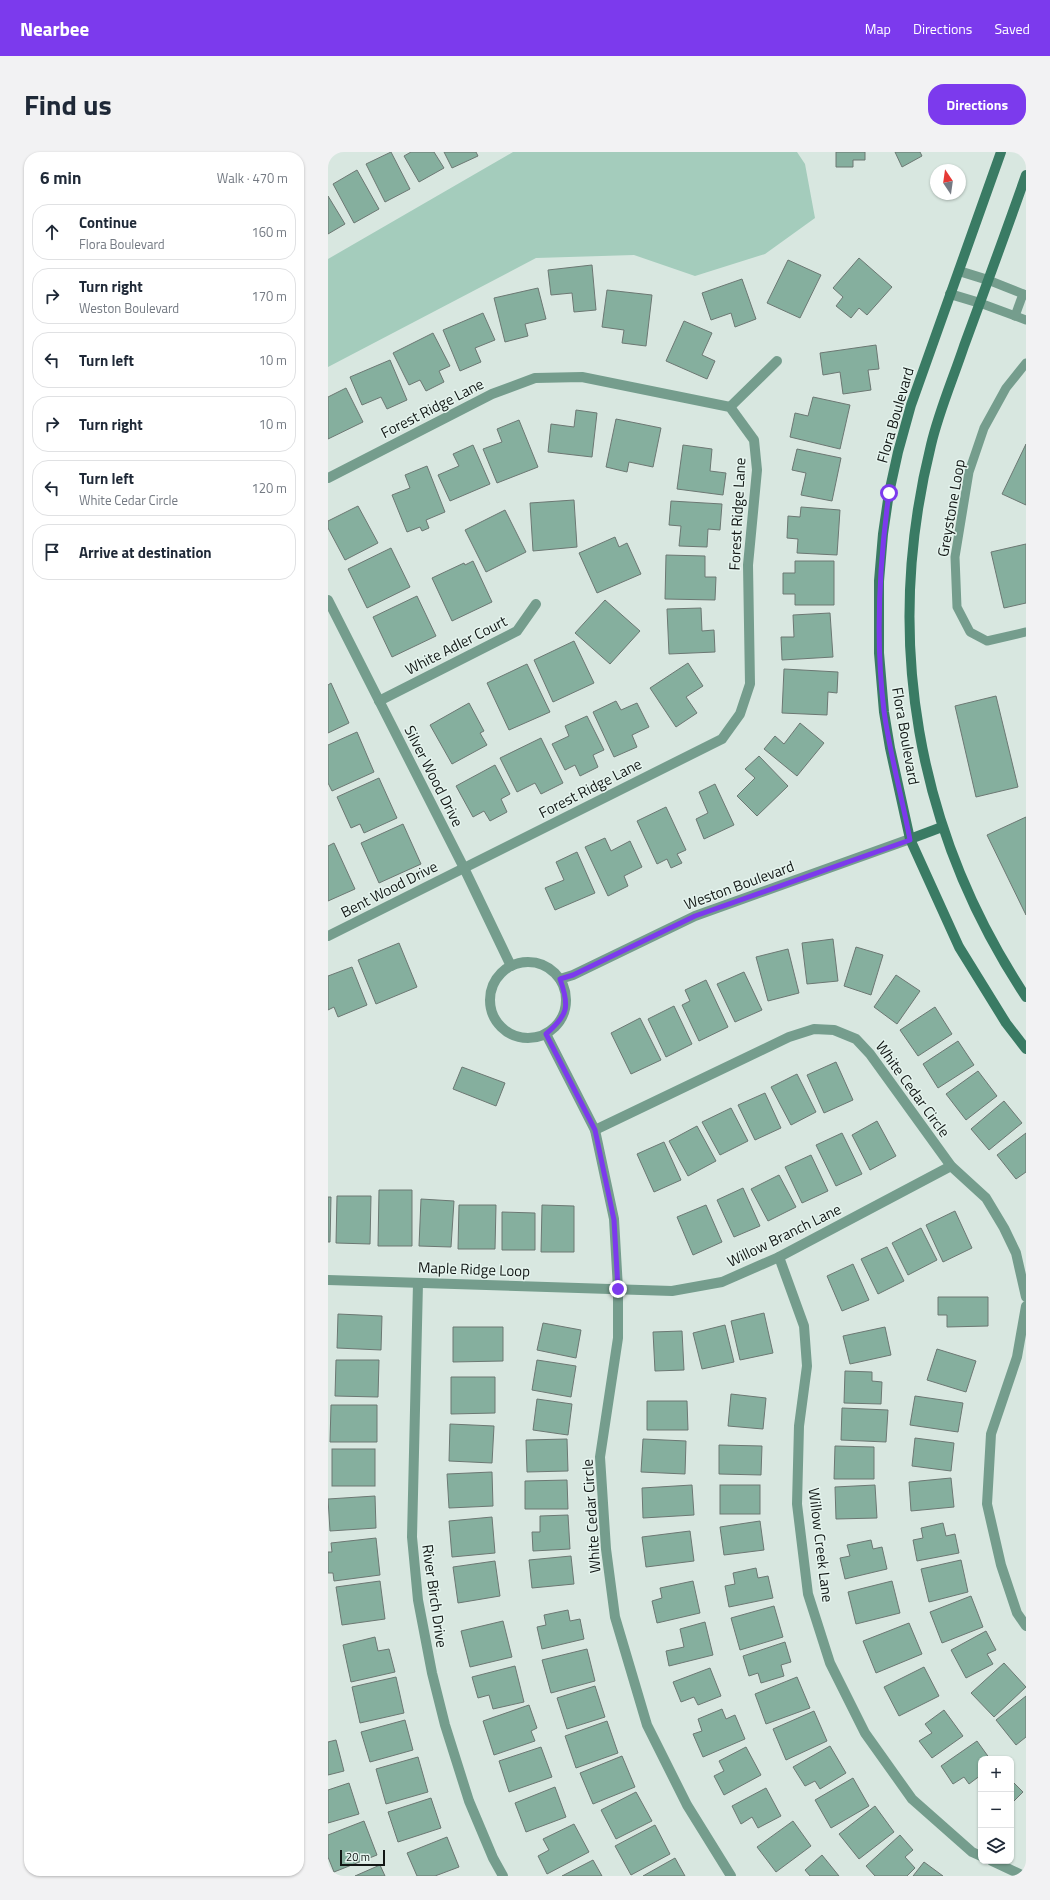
<!DOCTYPE html>
<html lang="en">
<head>
<meta charset="utf-8">
<style>
	body { margin:0; font-family:"Titillium Web",sans-serif; background:#f2f2f3; color:#1f2937 }
	.controls { position:absolute; right:12px; bottom:12px; display:grid; overflow:hidden; border-radius:8px; box-shadow:0 1px 3px #0004 }
	.controls button { width:36px; height:36px; display:grid; place-items:center; padding:0; border:0; border-bottom:1px solid #e0e1e3; background:#fff; color:#1f2937; font:20px sans-serif }
	.compass { position:absolute; left:602px; top:12px; width:36px; height:36px; border-radius:50%; background:#fff; box-shadow:0 1px 3px #0004; rotate:347deg }
	.scale { position:absolute; left:12px; bottom:10px; width:45px; box-sizing:border-box; padding-left:4px; border:2px solid #121715; border-top:0; font-size:11px; line-height:14px; white-space:nowrap; color:#121715; -webkit-text-stroke:3px #e5f4ee; paint-order:stroke }
	.stop { position:absolute; width:12px; height:12px; margin:-9px; border:3px solid #7c3aed; border-radius:50%; background:#fff }
	.stop.end { background:#7c3aed; border-color:#fff; box-shadow:0 1px 4px #0008 }
	.list { margin:0; padding:0; list-style:none }
	h2 { display:flex; justify-content:space-between; align-items:center; height:52px; margin:0; padding:0 16px; font-size:17px }
	h2 small { font-size:13px; font-weight:400; color:#747a83 }
	.list li { display:grid; grid-template-columns:26px 1fr auto; gap:12px; align-items:center; box-sizing:border-box; height:56px; margin:0 8px 8px; padding:0 8px; border:1px solid #e0e1e3; border-radius:16px }
	.list b { display:block; font-size:15px; white-space:nowrap }
	.list p { margin:0; font-size:13px; white-space:nowrap; color:#747a83 }
	.list em { font-size:13px; font-style:normal; color:#747a83 }
	.icon { flex:none; width:22px; height:22px; fill:none; stroke:currentColor; stroke-width:2; stroke-linecap:round; stroke-linejoin:round }
	.map { position:relative; flex:none; width:698px; height:1724px; overflow:hidden; border-radius:16px }
	header { display:flex; align-items:center; gap:24px; box-sizing:border-box; height:56px; padding:0 20px; background:#7c3aed; color:#fff }
	header strong { font-size:19px }
	nav { display:flex; gap:22px; margin-inline-start:auto; font-size:14px }
	.intro { display:flex; align-items:center; justify-content:space-between; box-sizing:border-box; height:96px; padding:0 24px }
	h1 { margin:0; font-size:28px }
	.button { padding:10px 18px; border-radius:16px; background:#7c3aed; color:#fff; font-size:14px; font-weight:700 }
	main { display:flex; gap:24px; padding:0 24px }
	aside { flex:1; background:#fff; border-radius:16px; box-shadow:0 1px 3px #0004 }
	.map>svg:first-child { display:block }
</style>
</head>
<body>
<header>
<strong>Nearbee</strong>
<nav><a>Map</a><a>Directions</a><a>Saved</a></nav>
</header>
<div class="intro"><h1>Find us</h1><a class="button">Directions</a></div>
<main>
<aside>
<h2>6 min<small>Walk · 470 m</small></h2>
<ul class="list">
<li><svg class="icon" aria-label="ahead" viewBox="0 0 24 24"><path d="M12 20V5M6 11l6-6 6 6"/></svg><div><b>Continue</b><p>Flora Boulevard</p></div><em>160 m</em></li>
<li><svg class="icon" aria-label="right" viewBox="0 0 24 24"><path d="M7 20v-9h11M14 6l5 5-5 5"/></svg><div><b>Turn right</b><p>Weston Boulevard</p></div><em>170 m</em></li>
<li><svg class="icon" aria-label="left" viewBox="0 0 24 24"><path d="M17 20v-9H6M10 6l-5 5 5 5"/></svg><div><b>Turn left</b></div><em>10 m</em></li>
<li><svg class="icon" aria-label="right" viewBox="0 0 24 24"><path d="M7 20v-9h11M14 6l5 5-5 5"/></svg><div><b>Turn right</b></div><em>10 m</em></li>
<li><svg class="icon" aria-label="left" viewBox="0 0 24 24"><path d="M17 20v-9H6M10 6l-5 5 5 5"/></svg><div><b>Turn left</b><p>White Cedar Circle</p></div><em>120 m</em></li>
<li><svg class="icon" aria-label="arrive" viewBox="0 0 24 24"><path d="M6 21V4h12l-3 4 3 4H6"/></svg><div><b>Arrive at destination</b></div></li>
</ul>
</aside>
<div class="map">
<svg width="698" height="1724" viewBox="0 0 698 1724">
	<rect width="100%" height="100%" fill="#d8e7e0"/>
	<!-- green -->
	<path fill="#a4ccbc" d="M185,0h284l8,12 10,54 -50,36 -70,22 -61,-21 -98,3 -208,109v-108z"/>
	<!-- building -->
	<g fill="#85af9e" stroke="#6c7873">
		<path d="M63,0l19,37 -25,13 -19,-38z"/>
		<path d="M83,0h23l10,16 -25,14 -15,-26z"/>
		<path d="M116,0h32l2,4 -26,12z"/>
		<path d="M508,0h29v8h-12v7h-17z"/>
		<path d="M567,0h25l2,4 -20,11z"/>
		<path d="M29,18l22,39 -25,14 -21,-39z"/>
		<path d="M0,44l17,28 -17,10z"/>
		<path d="M531,106l33,29 -25,28 -8,-7 -8,10 -15,-12 7,-9 -10,-9z"/>
		<path d="M460,108l33,15 -21,43 -33,-15z"/>
		<path d="M264,113l4,45 -22,2 -2,-19 -21,2 -3,-25z"/>
		<path d="M414,127l14,40 -21,8 -4,-14 -20,7 -9,-27z"/>
		<path d="M210,136l8,31 -21,5 3,12 -23,6 -11,-44z"/>
		<path d="M279,138l45,5 -6,51 -24,-3 2,-13 -22,-3z"/>
		<path d="M155,161l12,27 -20,8 6,14 -21,9 -17,-41z"/>
		<path d="M356,169l28,12 -10,22 13,6 -8,18 -41,-18z"/>
		<path d="M105,181l17,33 -11,5 5,11 -18,9 -6,-11 -11,5 -16,-32z"/>
		<path d="M548,193l3,24 -11,1 3,20 -28,4 -3,-22 -17,3 -3,-22z"/>
		<path d="M62,208l17,40 -20,9 -6,-12 -19,8 -12,-28z"/>
		<path d="M18,236l17,34 -35,17v-42z"/>
		<path d="M485,245l37,8 -10,44 -50,-12 5,-24 13,3z"/>
		<path d="M248,258l21,3 -5,44 -44,-5 3,-28 23,3z"/>
		<path d="M288,267l45,9 -8,39 -24,-5 -2,10 -21,-5z"/>
		<path d="M191,268l19,47 -41,16 -14,-34 19,-7 -5,-13z"/>
		<path d="M698,292v61l-24,-11z"/>
		<path d="M145,293l17,39 -40,17 -12,-26 21,-9 -6,-12z"/>
		<path d="M355,293l29,4 -2,22 16,2 -3,22 -46,-6z"/>
		<path d="M469,297l44,9 -9,43 -31,-6 5,-22 -14,-3z"/>
		<path d="M99,314l18,46 -19,8 3,8 -7,3 -2,-4 -13,5 -15,-37 18,-7 -5,-13z"/>
		<path d="M246,348l3,47 -44,4 -3,-48z"/>
		<path d="M343,349l51,3 -2,26 -12,-1 -1,18 -28,-1 2,-20 -12,-1z"/>
		<path d="M30,354l20,37 -33,17 -17,-32v-7z"/>
		<path d="M473,355l39,3 -3,45 -40,-2 1,-14 -11,-1 1,-22 12,1z"/>
		<path d="M177,358l21,42 -40,20 -21,-42z"/>
		<path d="M287,385l4,10 8,-4 14,31 -44,19 -18,-40z"/>
		<path d="M698,392v59l-22,5 -13,-56z"/>
		<path d="M63,396l19,39 -43,21 -19,-39z"/>
		<path d="M338,403l39,1v21h11l-1,23 -50,-1z"/>
		<path d="M145,409l19,41 -40,19 -20,-43 32,-15 1,2z"/>
		<path d="M467,409h39v44h-39v-11h-12v-21h12z"/>
		<path d="M89,444l19,40 -44,21 -19,-40z"/>
		<path d="M277,448l35,31 -30,33 -35,-31z"/>
		<path d="M373,456l1,23 12,-1 1,22 -46,2 -2,-45z"/>
		<path d="M502,461l3,44 -51,3 -1,-23h13l-1,-22z"/>
		<path d="M246,489l20,42 -41,19 -19,-42z"/>
		<path d="M360,511l15,23 -17,11 11,16 -21,14 -26,-39z"/>
		<path d="M199,512l23,48 -41,18 -22,-47z"/>
		<path d="M456,517l54,3 -1,21 -9,-1 -1,23 -45,-2z"/>
		<path d="M3,531l18,40 -21,10v-48z"/>
		<path d="M668,544l22,91 -42,10 -21,-91z"/>
		<path d="M288,549l5,9 16,-7 12,24 -17,8 5,12 -23,10 -21,-45z"/>
		<path d="M141,551l15,28 -4,2 7,12 -35,19 -22,-39z"/>
		<path d="M259,564l17,34 -11,5 5,12 -18,9 -5,-11 -10,5 -13,-26 17,-8 -4,-10z"/>
		<path d="M472,571l24,20 -27,33 -33,-27 11,-13 9,8z"/>
		<path d="M29,580l17,40 -42,19 -4,-8v-38z"/>
		<path d="M213,586l22,45 -22,11 -6,-11 -18,9 -17,-34z"/>
		<path d="M431,604l29,30 -31,30 -20,-20 18,-18 -10,-9z"/>
		<path d="M167,613l15,29 -9,5 6,13 -17,9 -6,-10 -11,6 -17,-31z"/>
		<path d="M51,626l18,40 -33,15 -4,-9 -9,4 -14,-31z"/>
		<path d="M387,632l19,41 -30,14 -8,-20 12,-6 -9,-21z"/>
		<path d="M338,655l20,43 -9,4 5,9 -11,5 -4,-9 -10,5 -20,-43z"/>
		<path d="M698,665v98l-39,-80z"/>
		<path d="M75,672l18,40 -42,19 -18,-40z"/>
		<path d="M277,686l6,13 19,-10 12,26 -18,9 4,10 -20,10 -23,-49z"/>
		<path d="M6,691l21,46 -27,12v-55z"/>
		<path d="M249,700l18,41 -40,17 -10,-22 19,-8 -8,-18z"/>
		<path d="M505,787l5,42 -31,3 -5,-41z"/>
		<path d="M71,791l18,44 -41,17 -18,-44z"/>
		<path d="M528,795l27,8 -12,40 -27,-9z"/>
		<path d="M460,797l11,44 -31,8 -12,-44z"/>
		<path d="M24,815l15,38 -29,12 -4,-10 -6,3v-34z"/>
		<path d="M416,820l18,38 -27,12 -18,-38z"/>
		<path d="M568,823l24,16 -23,33 -23,-17z"/>
		<path d="M378,828l22,47 -29,14 -17,-36 8,-4 -5,-11z"/>
		<path d="M346,854l18,38 -26,13 -18,-38z"/>
		<path d="M607,855l17,27 -34,22 -18,-26z"/>
		<path d="M312,866l21,42 -30,14 -20,-41z"/>
		<path d="M630,889l16,24 -36,23 -15,-24z"/>
		<path d="M508,910l17,38 -29,13 -17,-38z"/>
		<path d="M134,915l43,16 -9,23 -43,-17z"/>
		<path d="M650,919l19,25 -31,24 -20,-26z"/>
		<path d="M469,922l19,38 -25,13 -20,-38z"/>
		<path d="M437,941l16,35 -26,12 -17,-35z"/>
		<path d="M676,949l18,22 -33,27 -18,-21z"/>
		<path d="M403,956l17,33 -28,14 -18,-33z"/>
		<path d="M549,969l19,35 -26,14 -18,-35z"/>
		<path d="M369,974l19,35 -28,15 -19,-35z"/>
		<path d="M514,981l20,41 -26,12 -20,-41z"/>
		<path d="M698,981v39l-10,7 -19,-24z"/>
		<path d="M336,990l17,38 -27,12 -17,-38z"/>
		<path d="M483,1003l17,36 -26,12 -17,-36z"/>
		<path d="M451,1023l17,32 -28,14 -17,-32z"/>
		<path d="M415,1036l17,38 -26,11 -17,-37z"/>
		<path d="M51,1038h33v56h-34z"/>
		<path d="M9,1044h34l-1,48 -34,-1z"/>
		<path d="M0,1045h3l-1,45h-2z"/>
		<path d="M93,1047l33,2 -3,46 -32,-1z"/>
		<path d="M131,1053h37l-1,44h-37z"/>
		<path d="M214,1053l32,1v46h-33z"/>
		<path d="M378,1053l16,37 -29,13 -16,-38z"/>
		<path d="M627,1059l17,37 -29,14 -17,-37z"/>
		<path d="M174,1060l33,1v37h-33z"/>
		<path d="M593,1076l16,32 -29,15 -16,-32z"/>
		<path d="M559,1095l17,34 -26,13 -17,-35z"/>
		<path d="M525,1112l16,36 -27,11 -15,-35z"/>
		<path d="M610,1145h50v29l-41,1v-12h-9z"/>
		<path d="M436,1161l9,40 -33,7 -9,-39z"/>
		<path d="M10,1162l44,2 -1,34 -44,-2z"/>
		<path d="M215,1171l38,7 -5,28 -39,-8z"/>
		<path d="M397,1173l9,37 -32,7 -9,-36z"/>
		<path d="M125,1175h50v34l-50,1z"/>
		<path d="M557,1175l6,28 -41,9 -7,-28z"/>
		<path d="M354,1179l2,39 -29,1 -2,-39z"/>
		<path d="M609,1197l39,12 -10,31 -39,-12z"/>
		<path d="M8,1208h43l-1,37 -43,-1z"/>
		<path d="M209,1208l39,6 -5,31 -39,-7z"/>
		<path d="M517,1219l27,1v9l10,1 -1,22 -37,-1z"/>
		<path d="M123,1225h44v36l-44,1z"/>
		<path d="M403,1242l35,4 -3,31 -35,-3z"/>
		<path d="M587,1244l48,7 -5,29 -48,-7z"/>
		<path d="M209,1247l35,5 -4,31 -35,-5z"/>
		<path d="M319,1249h40l1,29h-41z"/>
		<path d="M3,1253h46v37h-47z"/>
		<path d="M514,1256l46,2 -2,32 -45,-2z"/>
		<path d="M122,1272l44,2 -2,37 -43,-2z"/>
		<path d="M587,1286l39,5 -3,28 -39,-5z"/>
		<path d="M239,1287l1,32 -41,1 -1,-32z"/>
		<path d="M315,1287l43,2 -1,33 -44,-2z"/>
		<path d="M391,1293l43,1 -1,29 -42,-1z"/>
		<path d="M507,1294l39,1v32h-40z"/>
		<rect x="4" y="1297" width="43" height="37"/>
		<path d="M164,1320l1,34 -44,2 -2,-34z"/>
		<path d="M623,1326l3,29 -43,4 -2,-29z"/>
		<path d="M239,1328l1,29h-43v-28z"/>
		<path d="M364,1333l2,30 -51,3 -1,-30z"/>
		<rect x="392" y="1333" width="40" height="29"/>
		<path d="M547,1333l2,33 -41,1 -1,-32z"/>
		<path d="M47,1344l1,32 -46,3 -2,-32z"/>
		<path d="M240,1363l2,34 -37,2 -1,-19h8v-16z"/>
		<path d="M164,1365l3,36 -43,4 -3,-36z"/>
		<path d="M432,1369l4,29 -40,5 -4,-28z"/>
		<path d="M615,1371l3,13 9,-2 4,19 -42,8 -4,-21 10,-2 -2,-10z"/>
		<path d="M362,1379l4,30 -48,6 -4,-30z"/>
		<path d="M48,1386l4,37 -46,6 -1,-8h-5v-21h4l-1,-9z"/>
		<path d="M543,1388l2,9 9,-2 5,22 -42,10 -5,-21 10,-2 -3,-11z"/>
		<path d="M243,1404l3,28 -42,4 -3,-28z"/>
		<path d="M633,1408l7,32 -39,10 -8,-33z"/>
		<path d="M167,1409l5,35 -42,7 -5,-36z"/>
		<path d="M428,1416l2,10 10,-2 5,22 -44,9 -4,-21 10,-2 -2,-11z"/>
		<path d="M52,1429l5,38 -43,6 -6,-38z"/>
		<path d="M365,1429l7,32 -43,10 -5,-22 10,-3 -2,-10z"/>
		<path d="M564,1429l8,32 -44,11 -8,-32z"/>
		<path d="M643,1444l12,31 -41,16 -12,-31z"/>
		<path d="M446,1454l9,31 -43,13 -9,-32z"/>
		<path d="M240,1458l2,11 10,-2 4,20 -42,10 -5,-22 9,-2 -2,-10z"/>
		<path d="M175,1469l9,36 -42,10 -9,-36z"/>
		<path d="M377,1470l8,33 -44,11 -3,-15 18,-4 -4,-18z"/>
		<path d="M581,1471l13,31 -46,19 -13,-32z"/>
		<path d="M658,1479l10,19 -9,4 6,10 -27,14 -15,-28z"/>
		<path d="M47,1485l3,14 11,-2 6,23 -44,10 -8,-37z"/>
		<path d="M457,1490l6,20 -10,3 3,11 -23,7 -3,-10 -9,3 -6,-20z"/>
		<path d="M259,1497l8,32 -44,12 -9,-33z"/>
		<path d="M676,1511l22,24 -32,30 -23,-24z"/>
		<path d="M187,1514l9,36 -31,7 -4,-14 -11,3 -6,-21z"/>
		<path d="M596,1515l15,29 -40,20 -15,-29z"/>
		<path d="M382,1516l11,28 -23,9 -4,-8 -13,5 -8,-20z"/>
		<path d="M68,1525l8,36 -44,10 -8,-36z"/>
		<path d="M469,1525l13,31 -44,16 -11,-30z"/>
		<path d="M267,1534l10,31 -38,12 -10,-31z"/>
		<path d="M698,1544v41l-10,8 -20,-25z"/>
		<path d="M201,1553l8,23 -6,3 4,10 -41,14 -11,-34z"/>
		<path d="M394,1557l4,10 9,-4 10,24 -42,18 -10,-23 9,-3 -4,-12z"/>
		<path d="M616,1558l19,26 -31,22 -13,-17 13,-8 -7,-9z"/>
		<path d="M486,1559l13,30 -41,19 -13,-31z"/>
		<path d="M77,1568l8,30 -43,12 -9,-30z"/>
		<path d="M279,1569l11,32 -42,15 -11,-32z"/>
		<path d="M8,1588l8,31 -16,4v-33z"/>
		<path d="M649,1589l13,18h-9v16l-12,9 -5,-7 -11,7 -12,-18z"/>
		<path d="M502,1594l16,27 -26,16 -5,-8 -10,5 -12,-19z"/>
		<path d="M213,1595l11,30 -43,15 -10,-31z"/>
		<path d="M418,1595l15,28 -37,20 -10,-19 10,-5 -5,-10z"/>
		<path d="M294,1604l13,31 -42,17 -13,-31z"/>
		<path d="M90,1605l10,35 -42,12 -10,-35z"/>
		<path d="M525,1626l16,28 -38,22 -16,-28z"/>
		<path d="M683,1628l12,12 -12,12z"/>
		<path d="M21,1631l10,31 -31,9v-33z"/>
		<path d="M227,1635l11,30 -40,15 -11,-29z"/>
		<path d="M438,1636l15,28 -23,12 -6,-11 -11,7 -9,-18z"/>
		<path d="M308,1640l16,29 -36,18 -15,-29z"/>
		<path d="M103,1646l10,30 -43,14 -10,-30z"/>
		<path d="M547,1654l19,26 -35,27 -20,-25z"/>
		<path d="M36,1669l13,34 -43,17 -6,-15v-22z"/>
		<path d="M465,1669l18,25 -35,26 -19,-25z"/>
		<path d="M246,1672l15,28 -42,22 -9,-18 11,-6 -6,-11z"/>
		<path d="M327,1673l15,29 -39,21 -16,-29z"/>
		<path d="M572,1683l13,15 -8,7 10,11 -8,8h-32l-9,-10z"/>
		<path d="M119,1685l12,30 -24,9h-18l-10,-23z"/>
		<path d="M494,1703l17,21h-29l-5,-6z"/>
		<path d="M347,1706l10,18h-42z"/>
		<path d="M265,1708l9,16h-40z"/>
		<path d="M596,1710l19,14h-30z"/>
		<path d="M52,1713l5,11h-30z"/>
	</g>
	<g fill="none" stroke-linecap="round" stroke-linejoin="round">
		<!-- lane -->
		<g stroke="#759d8d" stroke-width="9">
			<path d="M660,128l38,15"/>
			<path d="M652,151l46,17"/>
			<path d="M687,164l8,-22"/>
			<path d="M698,211l-20,25 -22,40 -15,44 -14,85 2,50 13,25 17,9 39,-9"/>
		</g>
		<!-- street -->
		<g stroke="#759d8d" stroke-width="10">
			<path d="M631,119l29,9"/>
			<path d="M622,142l30,9"/>
			<path d="M402,255l47,-46"/>
			<path d="M0,326l164,-84 43,-16 47,-1 148,30 24,33 3,30 -9,95 2,119 -10,30 -18,25 -394,197"/>
			<path d="M0,448l136,268 47,98"/>
			<path d="M51,549l138,-70 19,-27"/>
			<circle cx="200" cy="848" r="38"/>
			<path d="M232,827l13,-4 122,-59 215,-77"/>
			<path d="M218,882l49,96 19,89 4,70v49l-18,119 6,92 9,68 32,108 40,80 44,71"/>
			<path d="M267,978l194,-93 25,-8 20,1 22,9 14,15 81,112 35,32 18,30 12,25 10,44"/>
			<path d="M451,1105l25,69 3,40 -8,60 -2,78 11,90 22,69 35,70 47,66 60,53 9,4"/>
			<path d="M0,1128l344,11 50,-9 57,-25 172,-91"/>
			<path d="M90,1131l-6,254 6,63 14,73 13,52 24,76 24,57 10,18"/>
			<path d="M698,1154l-9,51 -26,77 -4,70 14,61 16,48 9,13"/>
			<path d="M664,1709l32,15"/>
		</g>
		<!-- secondary -->
		<g stroke="#3a7b64" stroke-width="10">
			<path d="M673,0l-90,253 -13,47 -9,41 -6,41 -4,47v72l5,59 6,36 20,91 49,108 47,76 20,26"/>
			<path d="M698,23c-20,57 -41,114 -62,171 -11,33 -25,65 -33,99 -48,193 -15,386 95,552"/>
			<path d="M582,687l32,-12"/>
		</g>
	</g>
	<g fill="none" stroke-linecap="round" stroke-linejoin="round">
		<!-- route -->
		<path stroke="#7c3aed" stroke-width="5" d="M290,1137l-4,-69 -19,-90 -49,-96c22,-19 24,-27 14,-55l13,-4 122,-59 215,-76c-8,-43 -20,-85 -26,-129 -9,-73 -5,-145 5,-218"/>
	</g>
	<g text-anchor="middle" dominant-baseline="central" stroke-width="3" stroke-linejoin="round" paint-order="stroke">
		<!-- street labels -->
		<g font-size="15" fill="#121715" stroke="#e5f4ee">
			<text transform="translate(104 256) rotate(-27)">Forest Ridge Lane</text>
			<text transform="translate(567 263) rotate(-74)">Flora Boulevard</text>
			<text transform="translate(623 356) rotate(-80)">Greystone Loop</text>
			<text transform="translate(409 362) rotate(-87)">Forest Ridge Lane</text>
			<text transform="translate(128 493) rotate(-27)">White Adler Court</text>
			<text transform="translate(578 584) rotate(80)">Flora Boulevard</text>
			<text transform="translate(106 624) rotate(63)">Silver Wood Drive</text>
			<text transform="translate(262 636) rotate(-27)">Forest Ridge Lane</text>
			<text transform="translate(411 733) rotate(-20)">Weston Boulevard</text>
			<text transform="translate(61 737) rotate(-27)">Bent Wood Drive</text>
			<text transform="translate(585 937) rotate(54)">White Cedar Circle</text>
			<text transform="translate(456 1083) rotate(-26)">Willow Branch Lane</text>
			<text transform="translate(146 1117) rotate(2)">Maple Ridge Loop</text>
			<text transform="translate(263 1364) rotate(-94)">White Cedar Circle</text>
			<text transform="translate(493 1393) rotate(83)">Willow Creek Lane</text>
			<text transform="translate(107 1444) rotate(82)">River Birch Drive</text>
		</g>
	</g>
</svg>
<div class="controls">
<button>+</button>
<button>−</button>
<button><svg class="icon" aria-label="layers" viewBox="0 0 24 24"><path d="M12 4l9 5-9 5-9-5zM3 14l9 5 9-5"/></svg></button>
</div>
<svg class="compass" viewBox="-18 -18 36 36"><path d="M0-13l5 13h-10z" fill="#e53935"/><path d="M0 13l5-13h-10z" fill="#747a83"/></svg>
<div class="scale">20 m</div>
<div class="stop" style="left:561px;top:341px"></div>
<div class="stop end" style="left:290px;top:1137px"></div>
</div>
</main>
</body>
</html>
